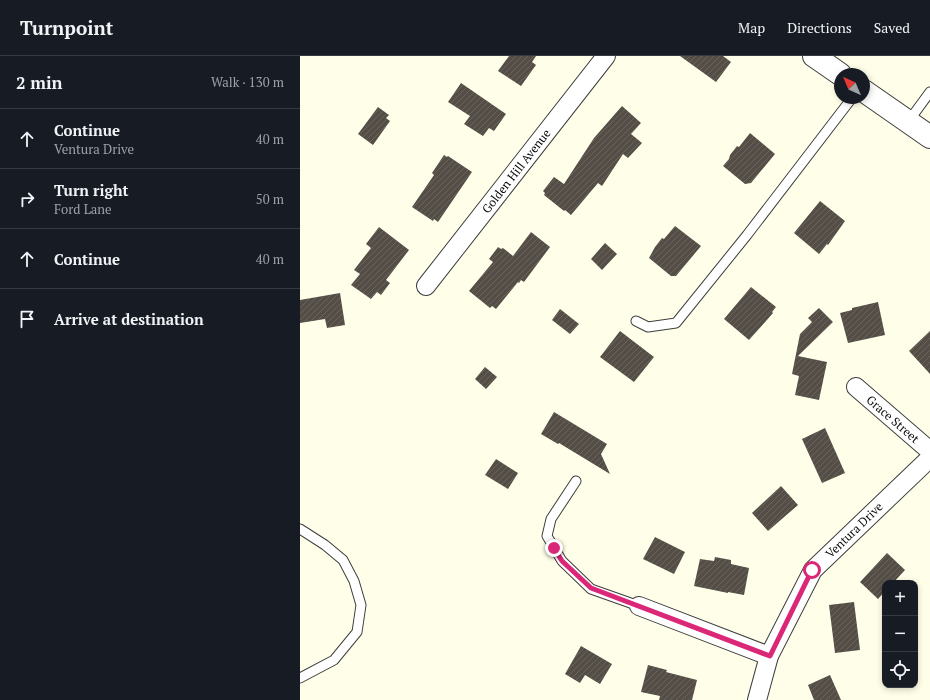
<!DOCTYPE html>
<html lang="en">
<head>
<meta charset="utf-8">
<style>
	body { margin:0; font-family:"PT Serif",serif; background:#20242c; color:#f1f3f6 }
	.controls { position:absolute; right:12px; bottom:12px; display:grid; overflow:hidden; border-radius:8px; box-shadow:0 2px 6px #0003 }
	.controls button { width:36px; height:36px; display:grid; place-items:center; padding:0; border:0; border-bottom:1px solid #363941; background:#171b24; color:#f1f3f6; font:20px sans-serif }
	.compass { position:absolute; left:534px; top:12px; width:36px; height:36px; border-radius:50%; background:#171b24; box-shadow:0 2px 6px #0003; rotate:316deg }
	.stop { position:absolute; width:12px; height:12px; margin:-9px; border:3px solid #db2777; border-radius:50%; background:#fff }
	.stop.end { background:#db2777; border-color:#fff; box-shadow:0 1px 4px #0008 }
	.list { margin:0; padding:0; list-style:none }
	h2 { display:flex; justify-content:space-between; align-items:center; height:52px; margin:0; padding:0 16px; font-size:17px }
	h2 small { font-size:13px; font-weight:400; color:#9ea1a6 }
	.list li { display:grid; grid-template-columns:26px 1fr auto; gap:12px; align-items:center; box-sizing:border-box; height:60px; padding:0 16px; border-top:1px solid #363941 }
	.list b { display:block; font-size:15px; white-space:nowrap }
	.list p { margin:0; font-size:13px; white-space:nowrap; color:#9ea1a6 }
	.list em { font-size:13px; font-style:normal; color:#9ea1a6 }
	.icon { flex:none; width:22px; height:22px; fill:none; stroke:currentColor; stroke-width:2; stroke-linecap:round; stroke-linejoin:round }
	.map { position:relative; flex:none; width:630px; height:644px; overflow:hidden }
	header { display:flex; align-items:center; gap:24px; box-sizing:border-box; height:56px; padding:0 20px; background:#171b24; border-bottom:1px solid #363941 }
	header strong { font-size:19px }
	nav { display:flex; gap:22px; margin-inline-start:auto; font-size:14px }
	main { display:flex }
	aside { flex:1; background:#171b24 }
	.map>svg:first-child { display:block }
</style>
</head>
<body>
<header>
<strong>Turnpoint</strong>
<nav><a>Map</a><a>Directions</a><a>Saved</a></nav>
</header>
<main>
<aside>
<h2>2 min<small>Walk · 130 m</small></h2>
<ul class="list">
<li><svg class="icon" aria-label="ahead" viewBox="0 0 24 24"><path d="M12 20V5M6 11l6-6 6 6"/></svg><div><b>Continue</b><p>Ventura Drive</p></div><em>40 m</em></li>
<li><svg class="icon" aria-label="right" viewBox="0 0 24 24"><path d="M7 20v-9h11M14 6l5 5-5 5"/></svg><div><b>Turn right</b><p>Ford Lane</p></div><em>50 m</em></li>
<li><svg class="icon" aria-label="ahead" viewBox="0 0 24 24"><path d="M12 20V5M6 11l6-6 6 6"/></svg><div><b>Continue</b></div><em>40 m</em></li>
<li><svg class="icon" aria-label="arrive" viewBox="0 0 24 24"><path d="M6 21V4h12l-3 4 3 4H6"/></svg><div><b>Arrive at destination</b></div></li>
</ul>
</aside>
<div class="map">
<svg width="630" height="644" viewBox="0 0 630 644">
	<defs>
		<pattern id="building-hatch" width="6" height="6" patternUnits="userSpaceOnUse"><rect width="6" height="6" fill="#544e47"/><path d="M-1 1l2-2M0 6l6-6M5 7l2-2" fill="none" stroke="#68635d"/></pattern>
	</defs>
	<rect width="100%" height="100%" fill="#ffffe9"/>
	<!-- building -->
	<g fill="url(#building-hatch)">
		<path d="M209,0h27l-4,6 4,3 -15,21 -23,-15z"/>
		<path d="M380,0h43l8,6 -15,20z"/>
		<path d="M161,27l45,31 -12,17 -5,-3 -6,8 -19,-12 6,-8 -22,-14z"/>
		<path d="M322,50l19,17 -10,11 11,9 -14,15 -5,-4 -21,32 -4,-3 -27,32 -6,-5 -1,1 -20,-16 1,-2 -2,-2 11,-14 10,7 30,-46z"/>
		<path d="M78,51l11,8 -3,3 4,3 -17,24 -15,-11z"/>
		<path d="M450,77l25,21 -24,29 -6,1 -22,-18 6,-7 1,-4 7,-9 2,1z"/>
		<path d="M144,99l3,2 1,-1 24,16 -34,50 -4,-3 -1,2 -21,-14 22,-32 -2,-2z"/>
		<path d="M520,145l25,20 -17,24 -1,-1 -8,10 -25,-21z"/>
		<path d="M375,170l26,20 -25,30h-5l-22,-18 6,-11 7,-9 2,1z"/>
		<path d="M79,171l30,23 -23,30 4,3 -9,12 -4,-3 -6,7 -20,-14 9,-11 -6,-4 17,-22 -5,-4z"/>
		<path d="M231,176l19,15 -26,35 -3,-2 -2,3 -1,-1 -22,27 -4,-3 -2,2 -21,-17 24,-29 -4,-3 9,-12 3,2 2,-1 10,8z"/>
		<path d="M305,187l12,11 -15,16 -11,-11z"/>
		<path d="M451,231l25,20 -4,5 1,1 -24,27 -25,-21z"/>
		<path d="M40,237l5,32 -18,3 -2,-9 -25,4v-23z"/>
		<path d="M578,246l7,33 -37,8 -8,-30 12,-3v-2z"/>
		<path d="M519,252l14,14 -35,34 29,6 -8,38 -24,-5 4,-19 -7,-2 8,-40 12,-12 -4,-4z"/>
		<path d="M260,253l19,15 -9,10 -18,-14z"/>
		<path d="M320,275l34,26 -20,25 -34,-25z"/>
		<path d="M630,275v43l-21,-23z"/>
		<path d="M185,311l12,10 -11,12 -11,-10z"/>
		<path d="M254,356l53,32 -6,10 9,20 -51,-31 -1,1 -17,-10z"/>
		<path d="M525,372l20,45 -23,10 -20,-44z"/>
		<path d="M196,403l22,14 -10,16 -23,-14z"/>
		<path d="M481,430l17,19 -30,26 -16,-18z"/>
		<path d="M355,481l30,15 -11,22 -31,-15z"/>
		<path d="M587,497l18,17 -12,13h-8v8l-7,8 -18,-17z"/>
		<path d="M415,501l16,3v4l18,4 -5,27 -16,-3v1l-34,-7 6,-27 14,2z"/>
		<path d="M554,546l6,48 -25,3 -6,-48z"/>
		<path d="M281,590l31,18 -12,20 -15,-9 -5,8 -15,-9z"/>
		<path d="M348,609l19,5 -1,2 31,8 -5,20h-33l1,-4 -19,-4z"/>
		<path d="M530,619l11,25h-27l-6,-15z"/>
	</g>
	<g fill="none" stroke-linecap="round" stroke-linejoin="round">
		<defs>
			<g id="service">
				<path d="M608,66l22,-30"/>
				<path d="M336,265l12,6 28,-4 71,-88 105,-137"/>
				<path d="M276,425l-25,38 -4,17 15,25 29,28 48,17"/>
				<path d="M0,473l25,16 18,15 11,21 7,24 -4,27 -23,28 -34,18"/>
			</g>
			<g id="minor">
				<path d="M126,230l180,-230"/>
				<path d="M556,331l74,64"/>
				<path d="M339,550l130,50"/>
				<path d="M457,644l12,-44 44,-86 117,-112"/>
			</g>
			<g id="tertiary">
				<path d="M514,0l26,18"/>
				<path d="M564,35l66,46"/>
			</g>
		</defs>
		<!-- service casing -->
		<use href="#service" stroke="#3e3e3e" stroke-width="11"/>
		<!-- minor casing -->
		<use href="#minor" stroke="#3e3e3e" stroke-width="20"/>
		<!-- tertiary casing -->
		<use href="#tertiary" stroke="#3e3e3e" stroke-width="24"/>
		<!-- service -->
		<use href="#service" stroke="#fff" stroke-width="9"/>
		<!-- minor -->
		<use href="#minor" stroke="#fff" stroke-width="18"/>
		<!-- tertiary -->
		<use href="#tertiary" stroke="#fff" stroke-width="22"/>
	</g>
	<g fill="none" stroke-linecap="round" stroke-linejoin="round">
		<!-- route -->
		<path stroke="#db2777" stroke-width="5" d="M254,492l8,13 29,27 179,68 42,-86"/>
	</g>
	<g text-anchor="middle" dominant-baseline="central" stroke-width="4" stroke-linejoin="round" paint-order="stroke">
		<!-- street labels -->
		<g font-size="12" fill="#0b0b0b" stroke="#fff">
			<text transform="translate(216 115) rotate(-52)">Golden Hill Avenue</text>
			<text transform="translate(593 363) rotate(41)">Grace Street</text>
			<text transform="translate(554 474) rotate(-44)">Ventura Drive</text>
		</g>
	</g>
</svg>
<div class="controls">
<button>+</button>
<button>−</button>
<button><svg class="icon" aria-label="locate" viewBox="0 0 24 24"><circle cx="12" cy="12" r="6"/><path d="M12 2v4M12 18v4M2 12h4M18 12h4"/></svg></button>
</div>
<svg class="compass" viewBox="-18 -18 36 36"><path d="M0-13l5 13h-10z" fill="#e53935"/><path d="M0 13l5-13h-10z" fill="#9ea1a6"/></svg>
<div class="stop" style="left:512px;top:514px"></div>
<div class="stop end" style="left:254px;top:492px"></div>
</div>
</main>
</body>
</html>
